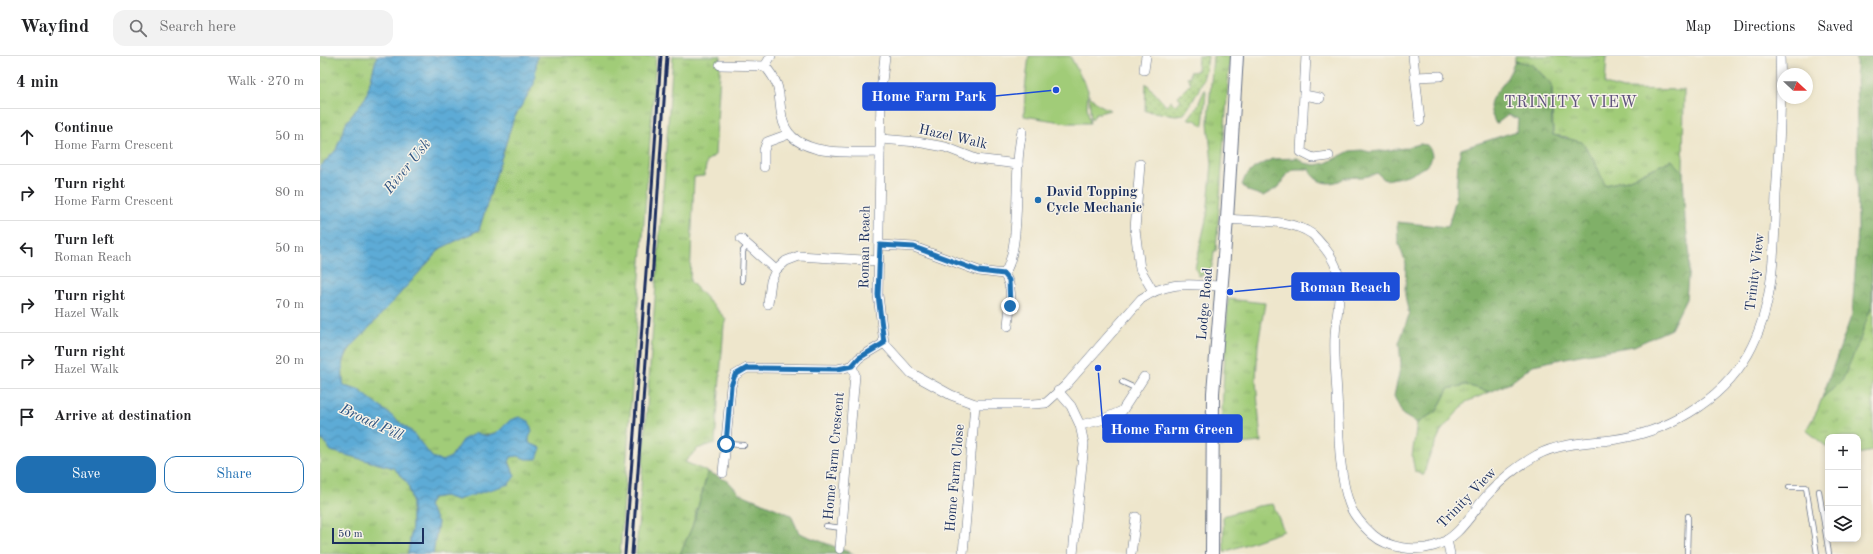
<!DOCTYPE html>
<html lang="en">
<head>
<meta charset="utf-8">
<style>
	body { margin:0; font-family:"Old Standard TT",serif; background:#f2f2f2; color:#202124 }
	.controls { position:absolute; right:12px; bottom:12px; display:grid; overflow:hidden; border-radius:8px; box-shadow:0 2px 6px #0003 }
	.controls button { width:36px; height:36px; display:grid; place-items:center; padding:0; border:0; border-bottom:1px solid #e0e0e0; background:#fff; color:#202124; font:20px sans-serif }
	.compass { position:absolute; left:1457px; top:12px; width:36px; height:36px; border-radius:50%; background:#fff; box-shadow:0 2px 6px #0003; rotate:112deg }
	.scale { position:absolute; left:12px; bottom:10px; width:92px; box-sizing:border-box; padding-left:4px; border:2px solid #1b2f5e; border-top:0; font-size:11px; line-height:14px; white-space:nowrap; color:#1b2f5e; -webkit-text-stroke:3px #f7f3e8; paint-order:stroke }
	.stop { position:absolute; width:12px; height:12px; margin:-9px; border:3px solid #1f6fb2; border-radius:50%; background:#fff }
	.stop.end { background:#1f6fb2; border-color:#fff; box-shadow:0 1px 4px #0008 }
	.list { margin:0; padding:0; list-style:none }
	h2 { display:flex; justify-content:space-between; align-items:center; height:52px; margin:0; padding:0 16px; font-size:17px }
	h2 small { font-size:13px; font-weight:400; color:#757577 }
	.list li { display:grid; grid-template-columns:26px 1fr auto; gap:12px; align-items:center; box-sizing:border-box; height:56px; padding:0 16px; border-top:1px solid #e0e0e0 }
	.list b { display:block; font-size:15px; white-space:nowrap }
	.list p { margin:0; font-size:13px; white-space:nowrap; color:#757577 }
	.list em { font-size:13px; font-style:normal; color:#757577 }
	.actions { display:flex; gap:8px; padding:12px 16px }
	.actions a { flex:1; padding:9px 0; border:1px solid #1f6fb2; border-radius:12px; text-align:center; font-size:14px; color:#1f6fb2 }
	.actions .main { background:#1f6fb2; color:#fff }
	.icon { flex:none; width:22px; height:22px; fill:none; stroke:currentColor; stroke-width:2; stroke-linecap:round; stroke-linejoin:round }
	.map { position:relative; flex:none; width:1553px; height:498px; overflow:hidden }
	header { display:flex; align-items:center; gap:24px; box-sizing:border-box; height:56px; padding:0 20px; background:#fff; border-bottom:1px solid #e0e0e0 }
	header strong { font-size:19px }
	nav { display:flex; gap:22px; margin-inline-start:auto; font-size:14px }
	.search { width:280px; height:36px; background:#f2f2f2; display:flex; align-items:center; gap:10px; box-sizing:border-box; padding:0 14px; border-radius:12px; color:#757577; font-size:15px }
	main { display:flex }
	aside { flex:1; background:#fff }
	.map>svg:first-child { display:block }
</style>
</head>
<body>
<header>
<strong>Wayfind</strong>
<div class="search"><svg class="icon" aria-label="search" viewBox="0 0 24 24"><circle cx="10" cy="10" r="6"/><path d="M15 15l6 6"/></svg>Search here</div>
<nav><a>Map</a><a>Directions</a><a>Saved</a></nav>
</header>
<main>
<aside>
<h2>4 min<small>Walk · 270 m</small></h2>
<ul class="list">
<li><svg class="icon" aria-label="ahead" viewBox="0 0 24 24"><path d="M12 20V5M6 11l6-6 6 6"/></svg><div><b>Continue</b><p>Home Farm Crescent</p></div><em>50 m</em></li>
<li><svg class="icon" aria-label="right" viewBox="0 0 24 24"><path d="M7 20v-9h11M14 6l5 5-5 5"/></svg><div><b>Turn right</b><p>Home Farm Crescent</p></div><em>80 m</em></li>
<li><svg class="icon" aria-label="left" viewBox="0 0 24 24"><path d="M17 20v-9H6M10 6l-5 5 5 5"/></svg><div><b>Turn left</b><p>Roman Reach</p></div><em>50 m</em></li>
<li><svg class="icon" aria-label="right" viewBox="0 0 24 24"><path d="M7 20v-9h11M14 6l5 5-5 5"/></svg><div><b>Turn right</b><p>Hazel Walk</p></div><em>70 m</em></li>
<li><svg class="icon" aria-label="right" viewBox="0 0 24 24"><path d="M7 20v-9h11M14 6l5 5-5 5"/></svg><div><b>Turn right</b><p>Hazel Walk</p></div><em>20 m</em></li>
<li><svg class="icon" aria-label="arrive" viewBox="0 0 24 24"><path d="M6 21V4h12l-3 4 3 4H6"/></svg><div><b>Arrive at destination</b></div></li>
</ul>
<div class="actions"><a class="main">Save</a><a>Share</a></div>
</aside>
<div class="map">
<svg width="1553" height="498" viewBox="0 0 1553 498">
	<defs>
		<pattern id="grass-tufts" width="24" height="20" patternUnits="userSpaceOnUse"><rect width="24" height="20" fill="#a1cc78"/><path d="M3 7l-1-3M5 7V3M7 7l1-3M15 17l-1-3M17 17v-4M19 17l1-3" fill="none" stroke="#82a666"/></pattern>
		<pattern id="forest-crowns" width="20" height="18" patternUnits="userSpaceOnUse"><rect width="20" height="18" fill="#80b068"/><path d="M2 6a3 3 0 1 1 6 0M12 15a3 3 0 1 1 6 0" fill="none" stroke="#689059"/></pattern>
		<pattern id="garden-dots" width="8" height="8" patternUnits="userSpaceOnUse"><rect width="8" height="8" fill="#a1cc78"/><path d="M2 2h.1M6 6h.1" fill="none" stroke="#82a666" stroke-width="1.8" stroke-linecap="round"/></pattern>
		<pattern id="water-waves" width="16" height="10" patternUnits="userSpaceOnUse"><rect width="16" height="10" fill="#5dabd6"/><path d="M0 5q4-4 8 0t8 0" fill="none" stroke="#4c8cb1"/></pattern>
	</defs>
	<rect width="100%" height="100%" fill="#f7f3e8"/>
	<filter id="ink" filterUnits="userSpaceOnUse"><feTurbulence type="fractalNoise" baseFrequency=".025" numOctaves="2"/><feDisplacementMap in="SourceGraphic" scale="8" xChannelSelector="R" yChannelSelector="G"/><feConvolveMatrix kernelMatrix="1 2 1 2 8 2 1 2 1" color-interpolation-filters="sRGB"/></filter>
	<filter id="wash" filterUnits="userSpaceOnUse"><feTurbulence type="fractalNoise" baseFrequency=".012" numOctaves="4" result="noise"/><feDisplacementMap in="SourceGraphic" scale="16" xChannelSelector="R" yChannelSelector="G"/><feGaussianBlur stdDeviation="0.9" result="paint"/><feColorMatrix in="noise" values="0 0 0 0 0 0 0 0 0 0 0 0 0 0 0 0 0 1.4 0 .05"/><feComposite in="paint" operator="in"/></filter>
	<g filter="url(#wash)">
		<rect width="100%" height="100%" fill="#eee6cc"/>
		<!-- grass -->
		<g fill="url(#grass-tufts)" stroke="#5e7e6b">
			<path d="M0,0h57l-11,41 -20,26 -10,27 -16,17z"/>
			<path d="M217,0h119l-36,498h-187l5,-32 -10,-16 4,-8 12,-2 13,4 25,-9 33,-15 -6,-15 2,-4 7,-2 8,4 15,-11 -12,-5v-5l-19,-18 -12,12 -36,8 -11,17 -9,4 -10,-4 -20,-25 -53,-42 -15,-4c-3,-20 -1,-32 14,-46l83,-92 38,-18 34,-110 21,-36z"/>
			<path d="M353,0h48l-6,99 -8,6 -3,15 -10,1 -4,104 36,38 -2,6 -9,118 -18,6 -12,13 23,10 -16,55 -12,27h-44z"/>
			<path d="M893,0h17l-14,195h-2c-1,13 -1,22 -15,25l-4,-8 12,-53 5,-51 -4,-42z"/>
			<path d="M1195,0h92l-2,28 18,5 61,1 -1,82 -11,-12 -45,20 -22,5 -11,-25 -27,-23 -14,-2 -1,-51 -21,-20 -16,-3z"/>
			<path d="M885,33l1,3 -3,34 -8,-6 -7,-1 9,-12z"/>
			<path d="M769,39l9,9 12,6 -14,4 -5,6z"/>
			<path d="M1553,227v168l-15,3v-17h-30v11l-22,-18 11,-19 5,-13 20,-17 30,-77z"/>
			<path d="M908,243l37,4 -7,42 -2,35 5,62 -41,4z"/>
			<path d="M1146,329l24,7 -24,10 -25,29 -14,31 -3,13 -9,-3 -3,-16 5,-33 20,-12 11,-22z"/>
			<path d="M0,383l5,3 6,9 63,17 14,16 4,17v26l-4,27h-88z"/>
			<path d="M953,448l11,27 -60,21 -1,-36 35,-10z"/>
		</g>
		<!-- forest -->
		<g fill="url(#forest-crowns)" stroke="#4e7063">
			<path d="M1536,0h17l-1,248 -12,36 -18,41 -20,17 30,-84 6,-84z"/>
			<path d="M1195,5l16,3 21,20 -1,26 2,25 29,7 12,18 11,25 22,-5 45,-20 11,12 2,47 5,37 -4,43 -15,30 -37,17 -54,9 -47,10 -23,18 -20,9 -24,-7 -18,4 -11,22 -20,12 -14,-8 -9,-19 7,-32 -2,-21 10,-28 -4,-20 1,-31 -8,-22 -1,-20 51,5 8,-29 2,-37 3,-12 56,-18 1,-12 -10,-4 -12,9c-12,-24 -4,-24 9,-43 4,-6 7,-13 10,-20z"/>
			<path d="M1100,88l7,1c20,23 -27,33 -42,35l-8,-7c-15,6 -16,3 -30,5 -3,0 -6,2 -8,3 -13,5 -26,0 -30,-12h-15l-9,7 -6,11 -16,9 -15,-5 -6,-6 3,-8 9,-9 18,-9 26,-1 6,5 11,2 11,-2 24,-12 12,-1 8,2 20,-2 15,-2z"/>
			<path d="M388,416l20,9 11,12 52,22 8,18 55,21h-174l12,-27z"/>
		</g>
		<!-- park -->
		<path fill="#a1cc78" stroke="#5e7e6b" d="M709,0h41l18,34 -1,16 3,17h-22l-44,-7 1,-26z"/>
		<!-- garden -->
		<path fill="url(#garden-dots)" stroke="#5e7e6b" d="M878,0h10c-2,22 -11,40 -24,58l-8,1 -31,-4 1,-28 20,23 5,-5 4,4 6,-5 -3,-4 13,-13 -4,-6 3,-1v-4l7,-1z"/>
		<!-- water -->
		<path fill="url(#water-waves)" stroke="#3c6d9a" d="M57,0h160l-3,28 -21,36 -34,110 -38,18 -83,92c-15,13 -18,26 -14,46l15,4 53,42 20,25 10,4 9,-4 11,-17 14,-7 10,3 12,-4 12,-12 9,-3 10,4 3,10 -3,7v5l12,5 -4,11h-11l-8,-3 -7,1 -2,5 6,14 -6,8 -52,16 -13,-4 -12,2 -4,8 10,16 -5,32h-25l4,-27v-26l-4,-17 -14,-16 -63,-17 -6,-9 -5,-3v-272l16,-17 10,-27 20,-26z"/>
	</g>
	<g filter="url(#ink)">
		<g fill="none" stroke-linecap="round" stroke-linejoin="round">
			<defs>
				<g id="service">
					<path d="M422,225l1,-30 5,-6"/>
					<path d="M802,326l15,7"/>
					<path d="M406,388l18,1"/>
					<path d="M1469,431h17l11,67"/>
					<path d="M1499,435l10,63"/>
					<path d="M506,470l16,2"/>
					<path d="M1367,498l1,-38"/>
				</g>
				<g id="minor">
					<path d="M451,0l-6,10c18,22 12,25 17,51 7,41 67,35 98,35"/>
					<path d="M565,0l-4,34 -3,205 6,48 27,30 40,22 24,9h58l13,-1 20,-18 75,-86c28,-19 48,-14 80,-13"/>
					<path d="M986,0l-5,96 12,6 16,-2"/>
					<path d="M1093,0l7,65"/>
					<path d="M400,9l45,1"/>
					<path d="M824,14l2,-14"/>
					<path d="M1095,21l25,-1"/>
					<path d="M984,39l16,3"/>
					<path d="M561,83l36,3 28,5 31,12 42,5"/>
					<path d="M820,108l-5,65 5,40 13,22"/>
					<path d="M444,111v-17l3,-8 22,-8"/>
					<path d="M907,163c28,3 62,-1 85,15 4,3 8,9 12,13 25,30 13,54 11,89 -1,19 1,39 2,58 2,34 1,77 12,109 4,13 14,23 24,32 15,13 42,17 61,11 27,-8 39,-37 57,-55 13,-14 30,-27 46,-36 23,-12 48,-12 74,-15 54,-7 109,-37 137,-86 27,-48 26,-106 28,-159 3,-46 6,-93 4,-139"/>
					<path d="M421,183l35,31"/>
					<path d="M560,189l34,2 65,24 25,3"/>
					<path d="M448,248l3,-23 5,-11 10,-9 13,-5 80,5"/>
					<path d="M688,270c1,-16 7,-38 -4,-52 15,-20 12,-83 14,-109 0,-12 2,-23 4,-34"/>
					<path d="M738,335l13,15 9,19 4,19 -11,110"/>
					<path d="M760,369l21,-5 21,-9 22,-34"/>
					<path d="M403,417l8,-87 4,-11 12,-7 91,1 14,-3 7,-8 25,-15"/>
					<path d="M1127,484l3,14"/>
					<path d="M520,493l15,-174 -3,-9"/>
					<path d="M643,498l12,-150"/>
					<path d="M811,498l5,-37"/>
				</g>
				<path id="tertiary" d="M892,498l1,-161 14,-174 10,-163"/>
			</defs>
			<!-- service casing -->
			<use href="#service" stroke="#656f84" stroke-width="6"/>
			<!-- minor casing -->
			<use href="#minor" stroke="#656f84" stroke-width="10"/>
			<!-- tertiary casing -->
			<use href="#tertiary" stroke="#656f84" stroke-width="14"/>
			<!-- service -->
			<use href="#service" stroke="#fff" stroke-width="4.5"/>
			<!-- minor -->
			<use href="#minor" stroke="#fff" stroke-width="9"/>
			<!-- tertiary -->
			<use href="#tertiary" stroke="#fff" stroke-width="12"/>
			<!-- rail -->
			<g stroke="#1b2f5e" stroke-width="3">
				<path d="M332,225l15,-225"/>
				<path d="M305,498l24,-322 12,-176"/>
				<path d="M312,498l18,-249"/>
			</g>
		</g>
	</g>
	<g fill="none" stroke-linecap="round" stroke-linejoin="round" filter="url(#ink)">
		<!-- route -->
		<path stroke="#1f6fb2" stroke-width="5" d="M406,388l5,-58 4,-11 12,-7 91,1 14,-3 7,-8 25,-15 -6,-48 2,-50 34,2 65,24 25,3 5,6 1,26"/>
	</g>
	<!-- markers -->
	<circle fill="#1f6fb2" stroke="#f7f3e8" stroke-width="1.5" cx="718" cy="144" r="4"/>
	<g text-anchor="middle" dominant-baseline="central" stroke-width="3" stroke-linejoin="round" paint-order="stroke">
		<!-- street labels -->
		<g font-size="14" fill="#1b2f5e" stroke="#f7f3e8">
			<text transform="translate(633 81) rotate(13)">Hazel Walk</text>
			<text transform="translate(545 191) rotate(-89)">Roman Reach</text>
			<text transform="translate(1435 216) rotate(-83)">Trinity View</text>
			<text transform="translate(885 248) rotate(-85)">Lodge Road</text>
			<text transform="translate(514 400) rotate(-85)">Home Farm Crescent</text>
			<text transform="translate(635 422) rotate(-85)">Home Farm Close</text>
			<text transform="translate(1147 442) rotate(-46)">Trinity View</text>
		</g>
		<!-- poi labels -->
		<g font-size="14" font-weight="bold" fill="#1b2f5e" stroke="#f7f3e8" text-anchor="start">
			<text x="726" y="136">David Topping<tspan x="726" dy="16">Cycle Mechanic</tspan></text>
		</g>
		<!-- water labels -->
		<g font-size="15" font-style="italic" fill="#2f5482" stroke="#f7f3e8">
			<text transform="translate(88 111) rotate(-51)">River Usk</text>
			<text transform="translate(51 367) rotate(25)">Broad Pill</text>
		</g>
		<!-- quarter labels -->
		<g font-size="16" letter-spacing="1" fill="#60547e" stroke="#f7f3e8">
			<text x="1251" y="47">TRINITY VIEW</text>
		</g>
	</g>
	<!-- callouts -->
	<path fill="none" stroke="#1d4ed8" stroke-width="1.5" d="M736 34L675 40M910 236L972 230M778 312L783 372"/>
	<g fill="#1d4ed8" stroke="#f7f3e8" stroke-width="1.5">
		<circle cx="736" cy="34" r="4"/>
		<circle cx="910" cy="236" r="4"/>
		<circle cx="778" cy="312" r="4"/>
	</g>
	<g fill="#1d4ed8" stroke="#1d4ed8" stroke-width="1.5">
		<rect x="543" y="27" width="132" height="27" rx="4"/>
		<rect x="972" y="217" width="107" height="27" rx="4"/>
		<rect x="783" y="359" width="139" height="27" rx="4"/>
	</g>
	<g font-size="15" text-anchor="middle" font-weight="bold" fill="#fff">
		<text x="609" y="45">Home Farm Park</text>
		<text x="1025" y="236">Roman Reach</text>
		<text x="852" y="378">Home Farm Green</text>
	</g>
</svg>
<div class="controls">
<button>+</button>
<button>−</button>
<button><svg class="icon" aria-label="layers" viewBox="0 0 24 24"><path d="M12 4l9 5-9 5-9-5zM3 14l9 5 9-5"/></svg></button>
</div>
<svg class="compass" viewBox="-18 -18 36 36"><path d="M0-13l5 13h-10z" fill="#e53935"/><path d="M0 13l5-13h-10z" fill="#757577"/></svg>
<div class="scale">50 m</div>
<div class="stop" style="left:406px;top:388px"></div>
<div class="stop end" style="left:690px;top:250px"></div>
</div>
</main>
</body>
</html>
